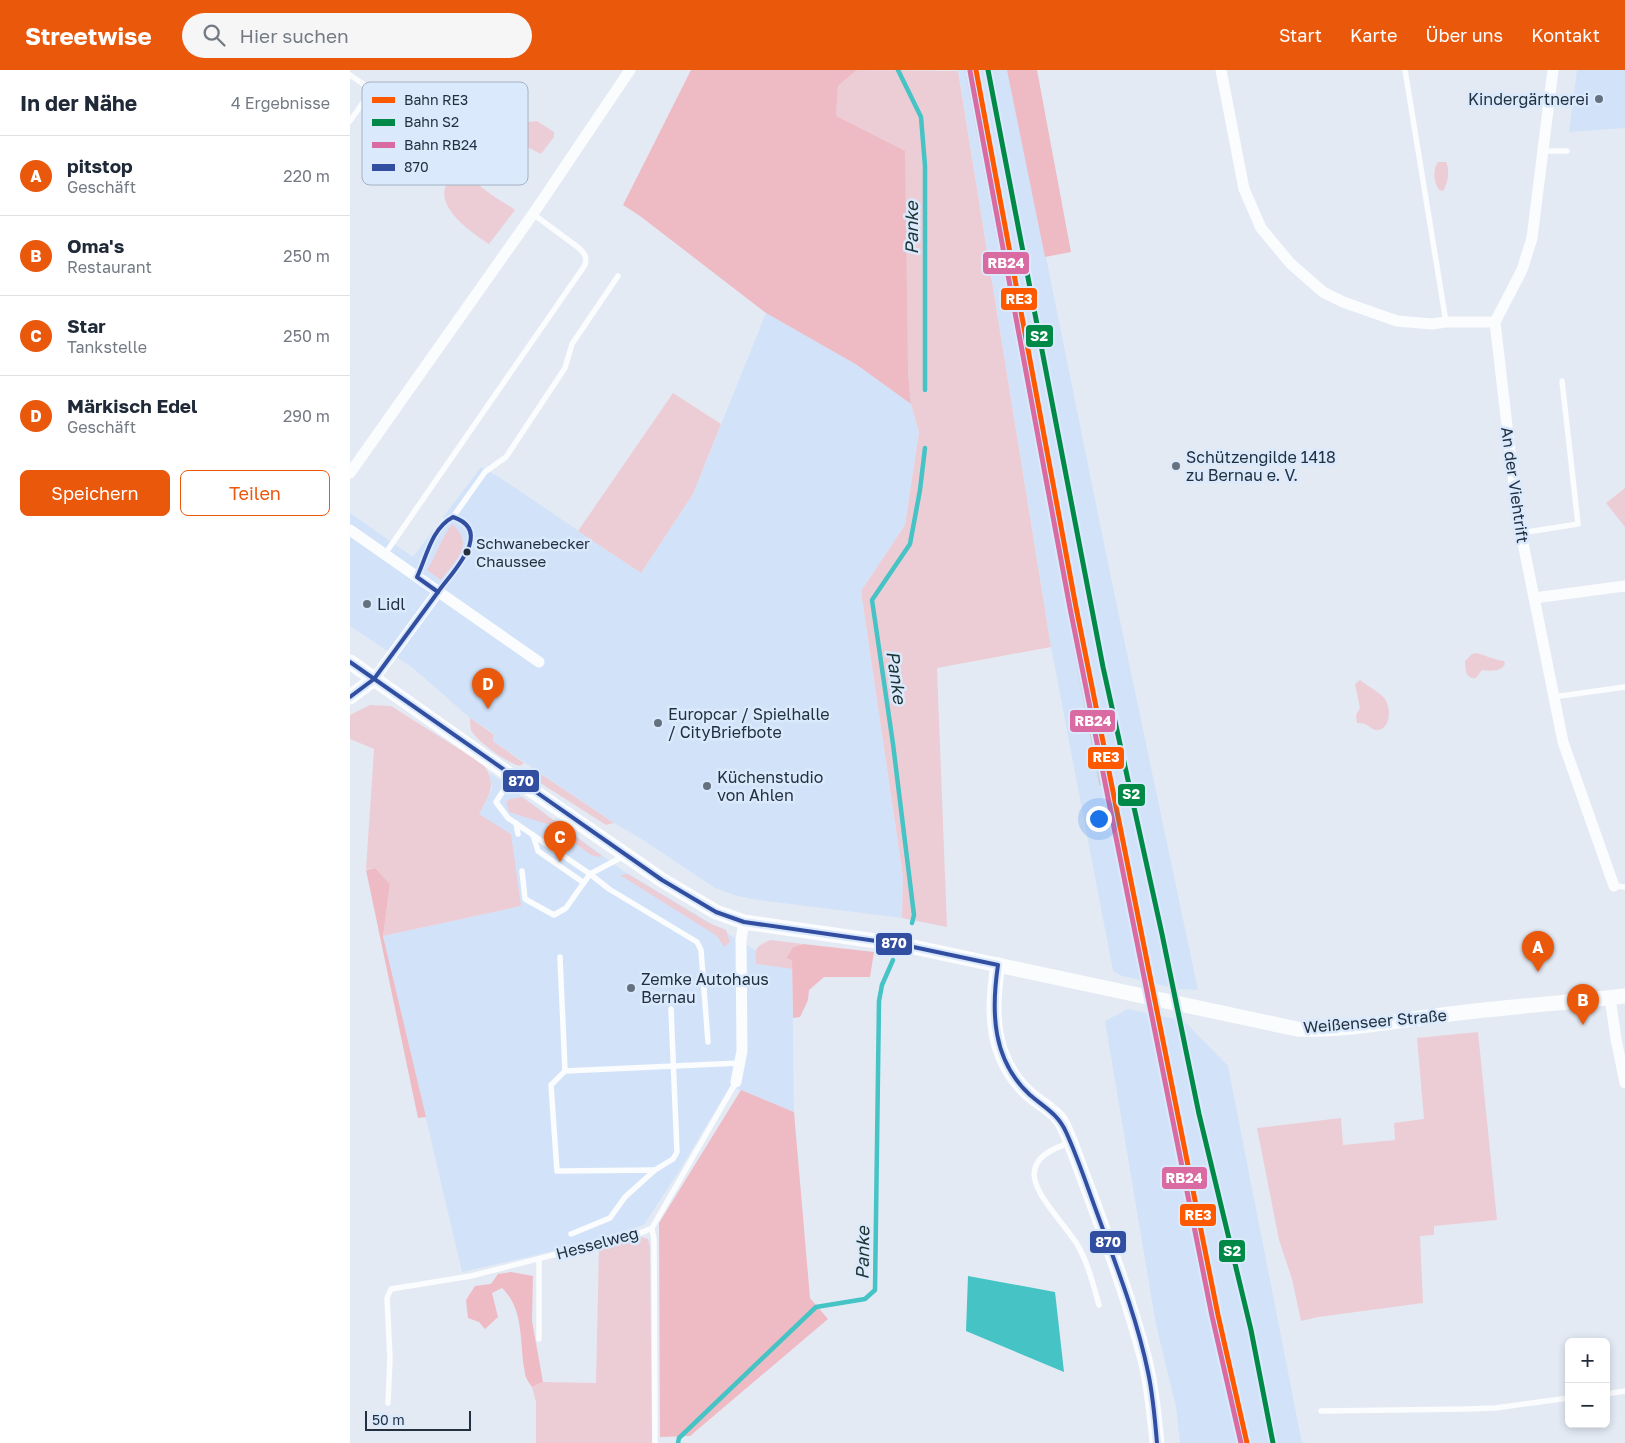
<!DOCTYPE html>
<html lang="de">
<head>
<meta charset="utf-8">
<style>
	body { margin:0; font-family:"Golos Text",sans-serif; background:#f6f6f7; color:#1f2937 }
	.controls { position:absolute; right:15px; bottom:15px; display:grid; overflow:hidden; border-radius:8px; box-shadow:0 2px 8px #0003 }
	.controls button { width:45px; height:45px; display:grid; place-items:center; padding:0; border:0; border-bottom:1px solid #e0e1e3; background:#fff; color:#1f2937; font:25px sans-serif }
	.scale { position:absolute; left:15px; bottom:12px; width:106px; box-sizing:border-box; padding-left:5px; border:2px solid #223042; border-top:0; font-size:14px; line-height:18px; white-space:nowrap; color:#223042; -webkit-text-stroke:4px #dbe9fc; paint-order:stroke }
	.you { position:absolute; left:748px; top:748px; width:18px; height:18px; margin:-12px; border:4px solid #fff; border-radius:50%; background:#1a73e8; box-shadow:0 0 0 8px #1a73e833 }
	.badge { display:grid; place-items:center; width:32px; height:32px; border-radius:50%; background:#ea580c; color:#fff; font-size:16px; font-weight:700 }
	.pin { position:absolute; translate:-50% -41px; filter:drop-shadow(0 1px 2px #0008) }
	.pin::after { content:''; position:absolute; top:26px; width:18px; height:15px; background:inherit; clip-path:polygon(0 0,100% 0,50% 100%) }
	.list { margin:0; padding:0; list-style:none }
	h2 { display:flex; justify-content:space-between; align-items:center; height:65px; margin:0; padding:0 20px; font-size:21px }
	h2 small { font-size:16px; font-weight:400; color:#747a83 }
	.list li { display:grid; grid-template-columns:32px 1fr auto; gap:15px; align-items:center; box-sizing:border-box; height:80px; padding:0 20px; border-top:1px solid #e0e1e3 }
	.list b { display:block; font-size:19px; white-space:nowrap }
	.list p { margin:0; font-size:16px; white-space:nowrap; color:#747a83 }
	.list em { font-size:16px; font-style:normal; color:#747a83 }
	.actions { display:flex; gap:10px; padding:15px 20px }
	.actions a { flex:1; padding:11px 0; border:1px solid #ea580c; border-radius:8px; text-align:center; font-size:18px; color:#ea580c }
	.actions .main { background:#ea580c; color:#fff }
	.icon { flex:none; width:28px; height:28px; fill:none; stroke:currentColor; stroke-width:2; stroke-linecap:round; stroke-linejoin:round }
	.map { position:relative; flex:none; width:1275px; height:1373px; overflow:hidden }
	header { display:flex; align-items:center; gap:30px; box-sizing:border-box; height:70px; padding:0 25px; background:#ea580c; color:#fff }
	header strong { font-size:24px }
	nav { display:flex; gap:28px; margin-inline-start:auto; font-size:18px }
	.search { width:350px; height:45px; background:#f6f6f7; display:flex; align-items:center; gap:12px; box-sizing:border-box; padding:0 18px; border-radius:28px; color:#747a83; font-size:19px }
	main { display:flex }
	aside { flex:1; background:#fff }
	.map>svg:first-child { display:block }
</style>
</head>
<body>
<header>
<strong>Streetwise</strong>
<div class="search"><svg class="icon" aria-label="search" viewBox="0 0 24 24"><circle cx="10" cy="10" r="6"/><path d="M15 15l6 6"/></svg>Hier suchen</div>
<nav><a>Start</a><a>Karte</a><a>Über uns</a><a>Kontakt</a></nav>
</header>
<main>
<aside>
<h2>In der Nähe<small>4 Ergebnisse</small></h2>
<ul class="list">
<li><span class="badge">A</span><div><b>pitstop</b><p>Geschäft</p></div><em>220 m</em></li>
<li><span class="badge">B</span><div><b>Oma's</b><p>Restaurant</p></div><em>250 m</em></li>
<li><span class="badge">C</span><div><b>Star</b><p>Tankstelle</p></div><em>250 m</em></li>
<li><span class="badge">D</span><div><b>Märkisch Edel</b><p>Geschäft</p></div><em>290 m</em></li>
</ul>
<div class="actions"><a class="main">Speichern</a><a>Teilen</a></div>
</aside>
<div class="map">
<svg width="1275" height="1373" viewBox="0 0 1275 1373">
	<rect width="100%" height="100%" fill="#e3eaf4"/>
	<!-- built -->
	<g fill="#d2e3f9">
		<path d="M608,0h50l101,498 89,422 -20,-1 -56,-13 -9,-5 -62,-324z"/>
		<path d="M1227,0h48v58l-56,4z"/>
		<path d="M416,243l91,52 54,39 8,28 -14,93 -44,66 42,286 -1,41 -151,-19 -17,-4 -19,-7 -75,-50 -26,-15 -121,-82v-8l-23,-15 -57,-50 -63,-42v-113l63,44 68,-90 18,10 142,96 52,-79z"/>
		<path d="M139,702l133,98 133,80 37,9 2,153 -64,-26 -49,82 -37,57 -78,23 -104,24 -79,-336 138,-30 -42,-92 13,-26z"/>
		<path d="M778,939l56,12 44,45 74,377h-122l-4,-36 -20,-82 -51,-304z"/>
	</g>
	<!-- green -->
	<g fill="#edcdd5">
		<path d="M507,0l101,1 93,576 -114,21 10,259 -45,-9 1,-41 -42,-286 44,-66 14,-93 -8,-28 -3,-32 -72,-256 2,-30z"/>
		<path d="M187,51l17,11v5l-13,17 -38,-19 8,-11z"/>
		<path d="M1088,92h8c4,7 2,22 -3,29l-4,-1c-5,-8 -7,-20 -1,-28z"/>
		<path d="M109,103c18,1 15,8 26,17 9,7 20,13 30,20l-26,34c-21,-13 -69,-48 -30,-71z"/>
		<path d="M323,323l48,31 -28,70 -52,79 -63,-42z"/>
		<path d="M1275,418v39l-19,-24z"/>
		<path d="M102,454c24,20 3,37 -11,56l-14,-10c10,-15 14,-32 25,-46z"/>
		<path d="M1126,583c10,2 18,7 28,8l1,3c-4,8 -14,7 -23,6l-6,8c-10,2 -11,-9 -11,-17l7,-7z"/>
		<path d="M1010,610c6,5 21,13 25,19 6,9 6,28 -6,31 -7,1 -9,-4 -14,-6 -3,-1 -6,-1 -8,-1l-1,-8 4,-7 -5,-24z"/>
		<path d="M20,635l21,1 92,58c15,21 6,30 -4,50l32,20 10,72 -138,30 7,-52 -15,-16 -9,1 8,-120 -24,-10v-24z"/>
		<path d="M120,648l23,16v7l31,22 -4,3c-11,-2 -44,-25 -49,-36 -1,-4 -1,-8 -1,-12z"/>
		<path d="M181,700h4l79,53 -8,2 -64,-41 -12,-9z"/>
		<path d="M172,727l80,59 -4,1 -7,-2 -41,-30 -41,-13 -3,-10 4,-3z"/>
		<path d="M278,804l81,49 17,7 4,12 -6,5 -7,-11 -97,-61z"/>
		<path d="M420,870l33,4 -10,3 -7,11 6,1 1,10 -37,-5c-1,-16 -1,-17 14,-24z"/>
		<path d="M1128,962l19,188 -63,6v9l-14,1 3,67 -105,14 -17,4 -9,-42 -13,-39 -22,-112 84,-10 2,27 52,-5 -1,-17 30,-4 -7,-81z"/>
		<path d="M292,1167l6,2 2,7 2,197h-116v-41l-4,-15 11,-5 53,1 3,-135z"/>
	</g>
	<!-- forest -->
	<g fill="#eebbc5">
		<path d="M341,0h166l-19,16 -2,30 69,35 3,221 3,32 -54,-39 -91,-52 -126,-97 -17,-11z"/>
		<path d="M657,0h30l34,182 -26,5z"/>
		<path d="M25,798l15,16 -7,52 43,181 -8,1 -52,-248z"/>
		<path d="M453,874l71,8 -4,25h-46l-15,13 -1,10 -8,17 -7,1 -1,-58 -6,-2 7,-11z"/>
		<path d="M391,1020l53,22 16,186 18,21 -138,117 -30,1 -1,-214z"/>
		<path d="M161,1202l22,4 -1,45 11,61 -11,5c-3,-5 -7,-9 -7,-14 -6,-29 0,-63 -23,-85l-10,5 6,24 -13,12 -6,-7 -11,-4 -2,-18 9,-14 16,-2 7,-10z"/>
	</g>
	<!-- water -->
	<path fill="#45c3c5" d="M618,1206l87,16 9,80 -98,-41z"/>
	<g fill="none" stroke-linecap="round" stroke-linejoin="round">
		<!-- stream -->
		<g stroke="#45c3c5" stroke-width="4.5">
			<path d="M548,0l23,47 4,49v224"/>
			<path d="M562,853l2,-8 -21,-171 -21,-144 38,-56 10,-54 5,-42"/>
			<path d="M328,1373l1,-5 137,-131 49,-8 10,-9 4,-289 3,-16 11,-25"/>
		</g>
		<!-- lane -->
		<g stroke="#fbfcfd" stroke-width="5.5">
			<path d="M1055,0l41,252"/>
			<path d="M0,5l22,15 -22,31"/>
			<path d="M1192,81h25"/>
			<path d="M103,447l32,-45 21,-15 59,-89 7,-24 46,-68"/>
			<path d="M1171,463l57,-9 -16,-143"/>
			<path d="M35,484l200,-289c2,-8 0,-11 -6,-17l-46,-34"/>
			<path d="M67,507l20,-48 7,-8 9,-4c43,11 -1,56 -15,75"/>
			<path d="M1203,627l72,-10"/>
			<path d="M162,707l-16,25 12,16 82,56 19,15 88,53 4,8 7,92"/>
			<path d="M166,753l2,11"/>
			<path d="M183,765l5,16 46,32"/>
			<path d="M172,801l3,28 29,16 12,-7 24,-34 34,-18"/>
			<path d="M1264,816l11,1"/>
			<path d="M210,887l5,114 175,-8"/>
			<path d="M215,1001l-14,14 6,86 98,-1 -30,27 -15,21 -39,16"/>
			<path d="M720,1073c-72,21 -17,64 7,101 11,19 16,40 22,61"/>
			<path d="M305,1100l18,-11 4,-7 -6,-143"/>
			<path d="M302,1158l2,12 1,203"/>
			<path d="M189,1189v80"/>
			<path d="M1256,1324l19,-3"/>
			<path d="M38,1333l2,-45 -3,-60 4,-9 80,-13 172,-44 9,-4 84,-146"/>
			<path d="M971,1341l146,-2 28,-1 74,-10"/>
		</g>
		<!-- street -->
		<g stroke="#fbfcfd" stroke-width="11">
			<path d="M871,0l23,119 17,39 29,35 33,29 20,10 54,19 35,3 14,-2h49"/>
			<path d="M1203,0l-21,168 -10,32 -27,52 17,147 9,64 42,209 51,144"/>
			<path d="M0,403l183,-259 97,-144"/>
			<path d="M0,460l189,132"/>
			<path d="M1184,528l91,-12"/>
			<path d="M24,609l64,-87"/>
			<path d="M1260,928l6,41 9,44"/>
			<path d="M386,1012l6,-31 -1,-111 3,-18"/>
		</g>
		<!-- secondary -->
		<g stroke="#fbfcfd" stroke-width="15">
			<path d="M0,592l167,118 145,100 54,32 28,10 160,23 393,84c48,2 97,-8 145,-14 61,-8 122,-12 183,-19"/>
			<path d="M0,627l24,-18"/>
			<path d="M648,895c-8,48 -7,94 31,129 10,9 25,16 32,27 4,7 7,15 10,22 26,71 55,143 74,217 7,27 9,55 12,83"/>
		</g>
		<!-- rail -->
		<path stroke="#cccfd2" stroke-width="4" d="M617,0l134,714"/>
		<defs>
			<g id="bus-1">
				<path d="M103,447c42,14 -1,55 -15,75l-21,-15c10,-21 14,-48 36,-60z"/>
				<path d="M0,592l312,218 54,32 28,10 160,23 94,20c-7,47 -6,95 32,130 14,12 28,19 36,37 12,26 21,54 31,81 19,52 40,105 51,159 5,23 7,47 9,71"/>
				<path d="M0,627l24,-18 64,-87"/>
			</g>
		</defs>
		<!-- bus-1 casing -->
		<use href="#bus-1" stroke="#dbe9fc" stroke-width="8"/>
		<!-- bus-1 -->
		<use href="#bus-1" stroke="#324ea1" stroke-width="4"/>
		<defs>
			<path id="rail-1" d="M626,0l100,537 142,708 29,128"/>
			<path id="rail-2" d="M638,0l115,597 59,267 37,180 52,216 22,113"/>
			<path id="rail-3" d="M620,1l100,537 142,708 29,127"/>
		</defs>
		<!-- rail-1 casing -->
		<use href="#rail-1" stroke="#dbe9fc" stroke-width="9"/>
		<!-- rail-2 casing -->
		<use href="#rail-2" stroke="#dbe9fc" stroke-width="9"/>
		<!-- rail-3 casing -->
		<use href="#rail-3" stroke="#dbe9fc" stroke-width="9"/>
		<!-- rail-1 -->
		<use href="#rail-1" stroke="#ff5900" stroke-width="5"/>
		<!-- rail-2 -->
		<use href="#rail-2" stroke="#018a47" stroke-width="5"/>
		<!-- rail-3 -->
		<use href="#rail-3" stroke="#da6ba2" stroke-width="5"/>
	</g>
	<!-- markers -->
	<g fill="#667180" stroke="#dbe9fc" stroke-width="2">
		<circle cx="1249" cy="29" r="5"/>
		<circle cx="826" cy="396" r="5"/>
		<circle cx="17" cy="534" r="5"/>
		<circle cx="308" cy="653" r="5"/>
		<circle cx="357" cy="716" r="5"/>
		<circle cx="281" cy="918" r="5"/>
	</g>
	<circle fill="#223042" stroke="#dbe9fc" stroke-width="2" cx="117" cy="482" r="4.5"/>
	<g text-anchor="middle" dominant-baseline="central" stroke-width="5" stroke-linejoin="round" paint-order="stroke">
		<!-- bus labels -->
		<g font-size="15" fill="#223042" stroke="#dbe9fc" text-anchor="start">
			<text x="126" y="473">Schwanebecker<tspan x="126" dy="18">Chaussee</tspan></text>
		</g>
		<!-- poi labels -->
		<g font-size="16" fill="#223042" stroke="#dbe9fc" text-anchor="start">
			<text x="1239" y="29" text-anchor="end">Kindergärtnerei</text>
			<text x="836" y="387">Schützengilde 1418<tspan x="836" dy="18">zu Bernau e. V.</tspan></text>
			<text x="27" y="534">Lidl</text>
			<text x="318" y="644">Europcar / Spielhalle<tspan x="318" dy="18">/ CityBriefbote</tspan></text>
			<text x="367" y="707">Küchenstudio<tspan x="367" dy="18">von Ahlen</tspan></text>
			<text x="291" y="909">Zemke Autohaus<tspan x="291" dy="18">Bernau</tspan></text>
		</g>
		<!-- street labels -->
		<g font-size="16" fill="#223042" stroke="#dbe9fc">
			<text transform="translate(1165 415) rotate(82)">An der Viehtrift</text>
			<text transform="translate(1025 951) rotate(-5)">Weißenseer Straße</text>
			<text transform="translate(247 1173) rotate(-15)">Hesselweg</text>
		</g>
		<!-- water labels -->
		<g font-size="18" font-style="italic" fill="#1d3434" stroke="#dbe9fc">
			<text transform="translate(561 158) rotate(-90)">Panke</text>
			<text transform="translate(547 607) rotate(82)">Panke</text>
			<text transform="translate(512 1183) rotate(-89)">Panke</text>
		</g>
	</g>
	<!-- legend -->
	<rect x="12" y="12" width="166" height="103" rx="8" fill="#dbe9fc" stroke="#a4b2c4" stroke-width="1"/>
	<rect x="22" y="27" width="23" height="6" fill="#ff5900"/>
	<rect x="22" y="49" width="23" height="7" fill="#018a47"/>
	<rect x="22" y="72" width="23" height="6" fill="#da6ba2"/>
	<rect x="22" y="94" width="23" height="7" fill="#324ea1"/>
	<g font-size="14" fill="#223042">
		<text x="54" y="35">Bahn RE3</text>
		<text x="54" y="57">Bahn S2</text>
		<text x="54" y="80">Bahn RB24</text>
		<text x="54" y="102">870</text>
	</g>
	<g stroke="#dbe9fc" stroke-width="2">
		<rect x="632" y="181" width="48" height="24" rx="5" fill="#da6ba2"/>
		<rect x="650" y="217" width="38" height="24" rx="5" fill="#ff5900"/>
		<rect x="675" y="254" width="29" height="24" rx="5" fill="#018a47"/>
		<rect x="719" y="639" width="47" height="24" rx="5" fill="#da6ba2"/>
		<rect x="737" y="676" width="38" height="24" rx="5" fill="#ff5900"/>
		<rect x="152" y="699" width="38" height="24" rx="5" fill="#324ea1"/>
		<rect x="767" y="713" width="29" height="24" rx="5" fill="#018a47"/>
		<rect x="525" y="862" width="38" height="24" rx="5" fill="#324ea1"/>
		<rect x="811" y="1096" width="47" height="24" rx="5" fill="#da6ba2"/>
		<rect x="829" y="1133" width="38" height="24" rx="5" fill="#ff5900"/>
		<rect x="739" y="1160" width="38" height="24" rx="5" fill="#324ea1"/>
		<rect x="868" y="1169" width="28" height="24" rx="5" fill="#018a47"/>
	</g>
	<g font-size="14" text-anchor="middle" font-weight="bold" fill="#fff">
		<text x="656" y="198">RB24</text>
		<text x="669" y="234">RE3</text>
		<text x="689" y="271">S2</text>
		<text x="743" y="656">RB24</text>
		<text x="756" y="692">RE3</text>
		<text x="171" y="716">870</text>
		<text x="781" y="729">S2</text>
		<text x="544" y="878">870</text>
		<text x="834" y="1113">RB24</text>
		<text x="848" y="1150">RE3</text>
		<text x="758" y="1177">870</text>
		<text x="882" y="1186">S2</text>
	</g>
</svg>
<div class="controls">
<button>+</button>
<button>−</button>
</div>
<div class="scale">50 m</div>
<div class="you"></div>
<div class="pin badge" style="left:1188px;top:902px">A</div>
<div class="pin badge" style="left:1233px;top:955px">B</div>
<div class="pin badge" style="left:210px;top:792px">C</div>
<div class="pin badge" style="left:138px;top:639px">D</div>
</div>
</main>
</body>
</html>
